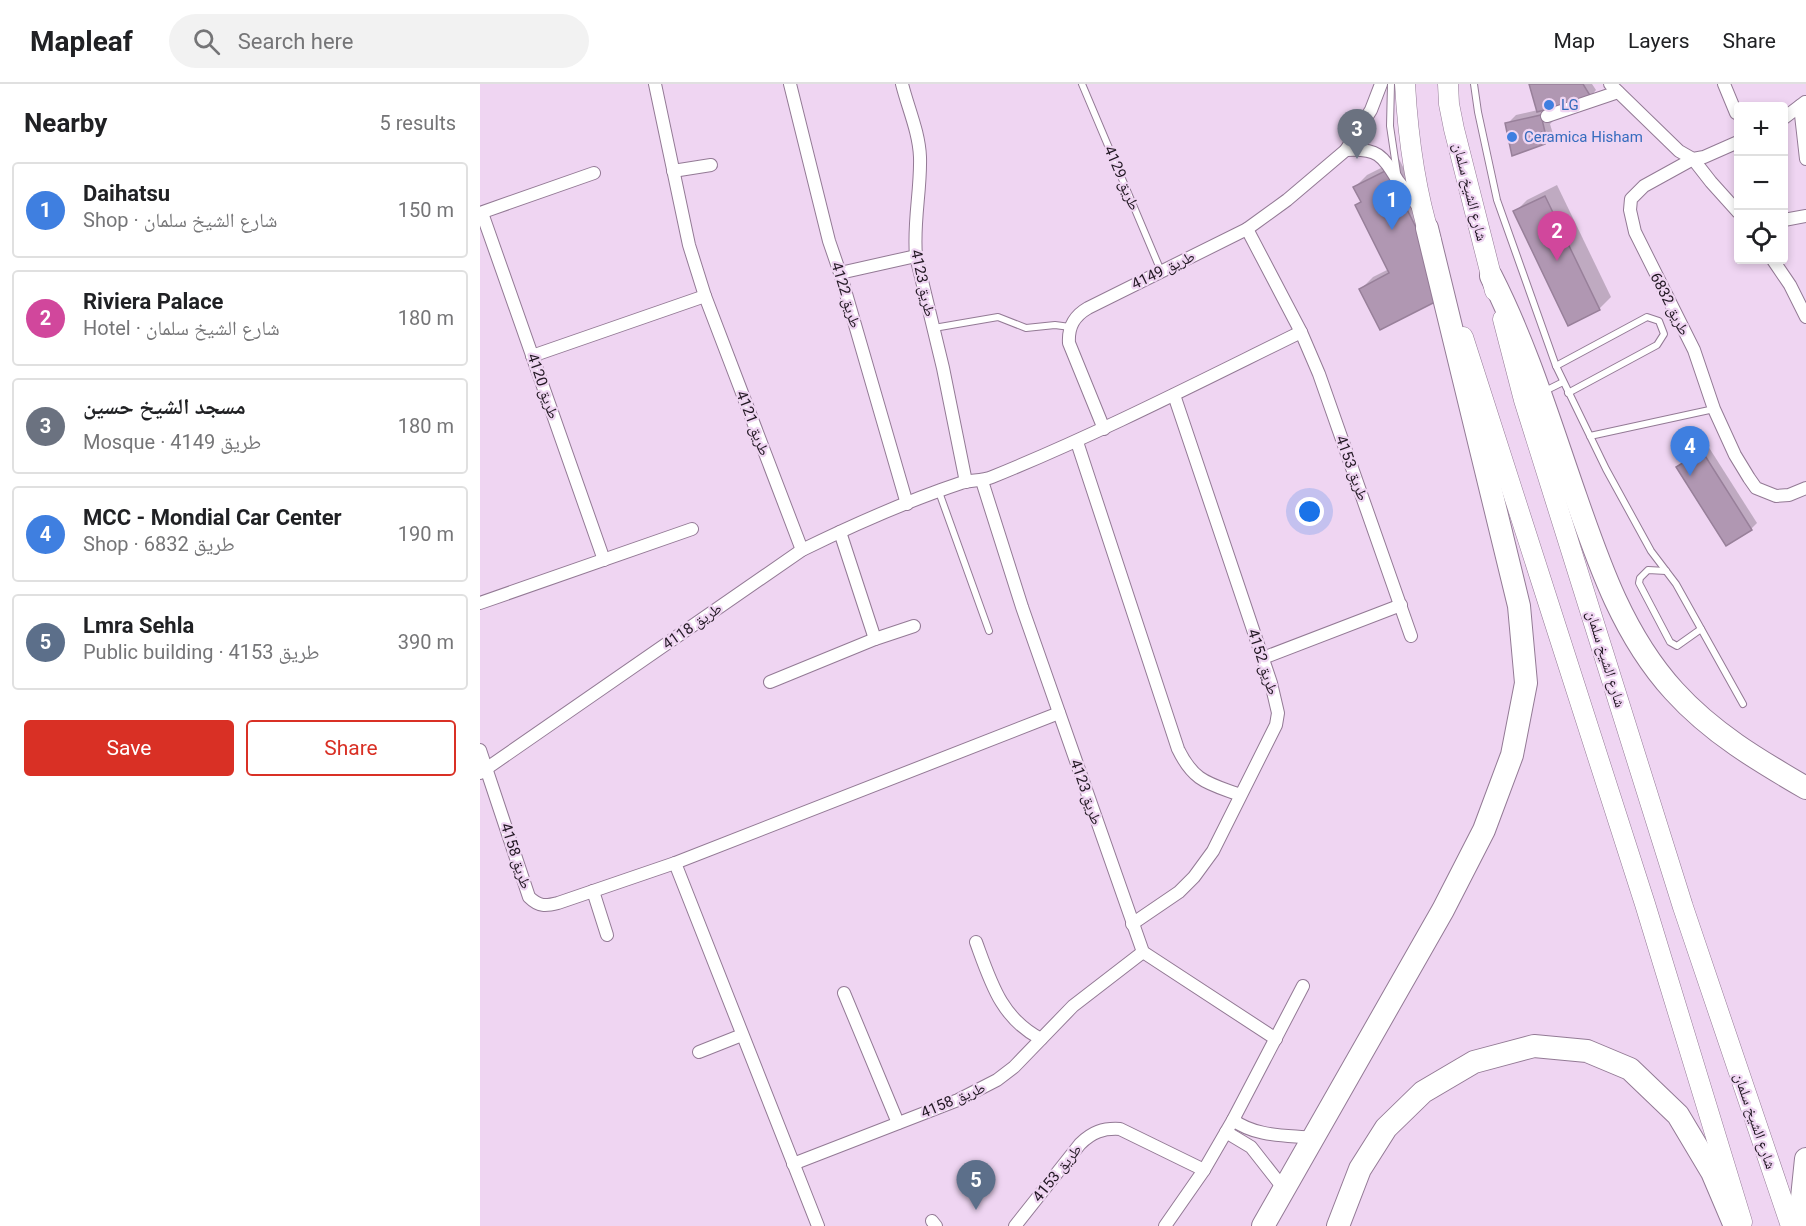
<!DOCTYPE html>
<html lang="en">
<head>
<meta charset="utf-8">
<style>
	body { margin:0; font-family:Roboto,"Noto Naskh Arabic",sans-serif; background:#f2f2f2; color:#202124 }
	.controls { position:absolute; right:18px; top:18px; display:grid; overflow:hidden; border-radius:6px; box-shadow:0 3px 9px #0003 }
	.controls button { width:54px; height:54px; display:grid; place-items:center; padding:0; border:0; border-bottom:2px solid #e0e0e0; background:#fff; color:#202124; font:30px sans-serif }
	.you { position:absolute; left:830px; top:428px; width:21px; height:21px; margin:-15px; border:4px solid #fff; border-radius:50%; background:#1a73e8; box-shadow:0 0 0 9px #1a73e833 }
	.badge { display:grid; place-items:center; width:39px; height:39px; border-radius:50%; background:#d93025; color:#fff; font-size:20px; font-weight:700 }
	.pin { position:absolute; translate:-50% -50px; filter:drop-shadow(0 2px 3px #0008) }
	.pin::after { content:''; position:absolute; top:32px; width:21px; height:18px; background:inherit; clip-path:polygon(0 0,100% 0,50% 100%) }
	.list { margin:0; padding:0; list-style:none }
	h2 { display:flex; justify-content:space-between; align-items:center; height:78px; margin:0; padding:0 24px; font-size:26px }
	h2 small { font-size:20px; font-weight:400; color:#757577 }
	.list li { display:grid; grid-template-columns:39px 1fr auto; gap:18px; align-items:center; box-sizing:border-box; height:96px; margin:0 12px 12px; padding:0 12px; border:2px solid #e0e0e0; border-radius:6px }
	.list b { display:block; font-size:22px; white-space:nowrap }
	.list p { margin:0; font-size:20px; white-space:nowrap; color:#757577 }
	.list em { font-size:20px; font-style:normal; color:#757577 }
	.actions { display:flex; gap:12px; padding:18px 24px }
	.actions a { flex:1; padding:14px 0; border:2px solid #d93025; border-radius:6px; text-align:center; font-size:21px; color:#d93025 }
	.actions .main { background:#d93025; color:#fff }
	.icon { flex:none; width:33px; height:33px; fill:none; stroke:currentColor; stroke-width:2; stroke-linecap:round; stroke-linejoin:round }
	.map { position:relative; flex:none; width:1326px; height:1142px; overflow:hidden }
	header { display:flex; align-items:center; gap:36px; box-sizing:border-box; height:84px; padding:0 30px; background:#fff; border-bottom:2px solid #e0e0e0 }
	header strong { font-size:28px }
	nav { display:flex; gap:33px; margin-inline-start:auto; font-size:21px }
	.search { width:420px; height:54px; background:#f2f2f2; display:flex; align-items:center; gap:15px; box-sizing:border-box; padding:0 21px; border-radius:33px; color:#757577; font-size:22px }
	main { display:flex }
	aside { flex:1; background:#fff }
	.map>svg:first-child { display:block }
</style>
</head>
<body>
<header>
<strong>Mapleaf</strong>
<div class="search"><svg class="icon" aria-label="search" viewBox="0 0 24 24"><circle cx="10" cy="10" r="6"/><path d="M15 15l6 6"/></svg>Search here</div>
<nav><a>Map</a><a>Layers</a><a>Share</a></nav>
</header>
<main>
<aside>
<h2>Nearby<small>5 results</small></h2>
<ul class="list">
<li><span class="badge" style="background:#3f7fe0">1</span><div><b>Daihatsu</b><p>Shop · شارع الشيخ سلمان</p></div><em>150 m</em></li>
<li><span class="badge" style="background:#d1479c">2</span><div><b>Riviera Palace</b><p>Hotel · شارع الشيخ سلمان</p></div><em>180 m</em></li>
<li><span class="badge" style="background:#6b7280">3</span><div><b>مسجد الشيخ حسين</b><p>Mosque · طريق 4149</p></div><em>180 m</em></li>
<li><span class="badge" style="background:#3f7fe0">4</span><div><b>MCC - Mondial Car Center</b><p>Shop · طريق 6832</p></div><em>190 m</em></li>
<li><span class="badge" style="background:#5c6f8a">5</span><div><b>Lmra Sehla</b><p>Public building · طريق 4153</p></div><em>390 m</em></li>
</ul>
<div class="actions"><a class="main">Save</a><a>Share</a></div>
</aside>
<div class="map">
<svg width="1326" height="1142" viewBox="0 0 1326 1142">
	<rect width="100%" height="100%" fill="#efd5f2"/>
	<!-- shadow -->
	<g fill="#0003">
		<path d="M1050,0h62l4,6 -5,6 -41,11 3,14 -3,3 3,10 -9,9 -37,-19 9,-9 22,-5z"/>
		<path d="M919,75l42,83 -61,86 -19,-39 12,-12 16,-8 -32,-64 5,-5 -7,-13 12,-12z"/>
		<path d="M1077,101l54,112 -12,12 -84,-97 12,-12z"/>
		<path d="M1228,362l49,77 -6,6 -73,-62z"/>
	</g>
	<!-- building -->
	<g fill="#b097b2" stroke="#98809a" stroke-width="1.5">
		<path d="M1049,0h54l8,13 -54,15z"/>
		<path d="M1061,31l4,17h-3l3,12 -33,12 -7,-33z"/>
		<path d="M907,86l43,85 7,46 -57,29 -21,-41 30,-16 -34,-68 6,-3 -8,-15z"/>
		<path d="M1065,112l55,114 -32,16 -55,-115z"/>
		<path d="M1222,367l50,79 -26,16 -50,-79z"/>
	</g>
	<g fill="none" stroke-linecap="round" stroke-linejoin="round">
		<defs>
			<g id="service">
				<path d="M602,0l79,187"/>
				<path d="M911,0l-1,42 7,47"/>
				<path d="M994,0l4,28 19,88 59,166 50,103 45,82 25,33 67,120"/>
				<path d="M454,244l64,-11 28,11 29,-3 15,2"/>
				<path d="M1076,282l91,-49 12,4 5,13 -7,11 -89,48"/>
				<path d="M1065,307l18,-9"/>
				<path d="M1110,352l124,-27"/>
				<path d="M459,408l50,139"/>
				<path d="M1186,487l-18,-1 -8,8 -1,5 31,59 7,4 24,-17"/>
			</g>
			<g id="minor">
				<path d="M175,0l34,161 16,51 97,254"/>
				<path d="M310,0l39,157 11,32 67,231"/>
				<path d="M422,0c6,24 17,48 18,73 1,33 -7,65 -4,99l27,112 23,114"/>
				<path d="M1130,0l69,67 14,8 11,-2 34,-15"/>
				<path d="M1244,0l12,29"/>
				<path d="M1320,22l6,53"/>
				<path d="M1067,32l71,-24"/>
				<path d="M1304,34l21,-16"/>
				<path d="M866,66c32,-2 36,5 52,31 7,9 14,18 21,26"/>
				<path d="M193,87l38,-6"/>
				<path d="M1258,128l-27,-30 -18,-23 -49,27 -13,13 -1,11 5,22 59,118 20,59 21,46 14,23 7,10 20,8 13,-1 17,-7"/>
				<path d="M0,129l114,-40"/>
				<path d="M2,129l122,347"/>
				<path d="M1304,136l22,-4"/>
				<path d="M767,145l54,103 18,42 92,262"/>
				<path d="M1293,176l17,25 16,32"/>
				<path d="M360,189l76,-17"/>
				<path d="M52,272l173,-60"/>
				<path d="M624,345l-35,-86c-1,-16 5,-27 19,-35l159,-79 40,-29 59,-50 25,-40 10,-26"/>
				<path d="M597,358l101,307c16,33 30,34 62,46"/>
				<path d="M502,397l40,126 121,345 133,87"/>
				<path d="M360,448l35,107"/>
				<path d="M0,519l212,-74"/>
				<path d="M783,574l138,-53"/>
				<path d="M290,598l105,-43 39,-13"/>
				<path d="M0,666l49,147c10,10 17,9 29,6l117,-40 384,-150"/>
				<path d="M0,689l322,-223c51,-25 105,-49 159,-67 10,-3 21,-2 31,-6 106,-43 207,-95 309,-145"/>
				<path d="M195,779l143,363"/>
				<path d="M113,807l14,44"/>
				<path d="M652,840l47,-32 15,-15 19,-26 63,-126 2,-12 -7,-30 -97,-288"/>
				<path d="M496,858c15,41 25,76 65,97"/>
				<path d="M364,909l54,130"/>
				<path d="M219,968l43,-17"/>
				<path d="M753,1036c23,17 53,15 80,18"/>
				<path d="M746,1048l25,15 33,42"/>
				<path d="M313,1080l165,-64 39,-20 17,-13 59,-61 70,-54"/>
				<path d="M452,1137l4,5"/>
				<path d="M535,1142l65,-82c12,-12 23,-16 40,-15l84,41"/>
				<path d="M685,1142l39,-56 29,-50 70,-134"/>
			</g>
			<g id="primary">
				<path d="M925,0c3,53 10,106 26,157"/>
				<path d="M968,0l1,20 5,25 41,162"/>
				<path d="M1023,235l21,81 159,507 108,319"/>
				<path d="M983,253l182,567 97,318"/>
			</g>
			<g id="motorway">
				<path d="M1011,192c35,69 57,141 82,213 25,72 49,145 101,202 38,42 84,69 132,97"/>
				<path d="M783,1142l180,-316 41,-80 28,-75 14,-72 -7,-77 -92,-378"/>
				<path d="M858,1142l22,-57 26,-41 37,-36 51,-30 60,-16 53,5 43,18 48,46 34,57 23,54"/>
				<path d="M1322,1142l-2,-9 6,-58"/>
			</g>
		</defs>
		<!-- service casing -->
		<use href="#service" stroke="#937a95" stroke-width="8"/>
		<!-- minor casing -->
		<use href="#minor" stroke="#937a95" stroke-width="14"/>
		<!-- primary casing -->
		<use href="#primary" stroke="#937a95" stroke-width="21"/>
		<!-- motorway casing -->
		<use href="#motorway" stroke="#937a95" stroke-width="24"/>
		<!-- service -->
		<use href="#service" stroke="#fff" stroke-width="6"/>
		<!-- minor -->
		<use href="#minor" stroke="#fff" stroke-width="12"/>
		<!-- primary -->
		<use href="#primary" stroke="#fff" stroke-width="20"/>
		<!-- motorway -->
		<use href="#motorway" stroke="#fff" stroke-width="22"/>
	</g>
	<!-- markers -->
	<g fill="#3f7fe0" stroke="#efd5f2" stroke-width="2">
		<circle cx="1069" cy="21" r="6"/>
		<circle cx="1032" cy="53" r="6"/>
	</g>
	<g text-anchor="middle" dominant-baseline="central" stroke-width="4.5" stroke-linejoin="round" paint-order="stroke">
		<!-- shop labels -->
		<g font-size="15" fill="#366cbe" stroke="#efd5f2" text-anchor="start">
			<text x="1081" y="21">LG</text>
			<text x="1044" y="53">Ceramica Hisham</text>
		</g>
		<!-- street labels -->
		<g font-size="15" fill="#211722" stroke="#efd5f2">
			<text transform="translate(642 94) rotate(67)">طريق 4129</text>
			<text transform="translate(990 108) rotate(76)">شارع الشيخ سلمان</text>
			<text transform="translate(683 186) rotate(-26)">طريق 4149</text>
			<text transform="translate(443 199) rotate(78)">طريق 4123</text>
			<text transform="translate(366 211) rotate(73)">طريق 4122</text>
			<text transform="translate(1190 220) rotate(63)">طريق 6832</text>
			<text transform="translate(63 302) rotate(71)">طريق 4120</text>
			<text transform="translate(273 339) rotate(69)">طريق 4121</text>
			<text transform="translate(872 384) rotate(70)">طريق 4153</text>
			<text transform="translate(212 542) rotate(-35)">طريق 4118</text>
			<text transform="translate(1126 575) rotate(73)">شارع الشيخ سلمان</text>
			<text transform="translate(783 578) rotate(72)">طريق 4152</text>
			<text transform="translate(606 708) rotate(71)">طريق 4123</text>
			<text transform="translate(36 772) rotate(72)">طريق 4158</text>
			<text transform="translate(473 1016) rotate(-23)">طريق 4158</text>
			<text transform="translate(1275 1037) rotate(71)">شارع الشيخ سلمان</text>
			<text transform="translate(577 1089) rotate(-51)">طريق 4153</text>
		</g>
	</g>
</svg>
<div class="controls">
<button>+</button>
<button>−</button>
<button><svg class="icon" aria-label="locate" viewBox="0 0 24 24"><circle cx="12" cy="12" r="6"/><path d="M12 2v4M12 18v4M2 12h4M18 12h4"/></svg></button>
</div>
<div class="you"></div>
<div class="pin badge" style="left:912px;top:146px;background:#3f7fe0">1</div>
<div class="pin badge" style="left:1077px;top:177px;background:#d1479c">2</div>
<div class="pin badge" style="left:877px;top:75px;background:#6b7280">3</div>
<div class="pin badge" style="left:1210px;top:392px;background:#3f7fe0">4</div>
<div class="pin badge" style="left:496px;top:1126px;background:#5c6f8a">5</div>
</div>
</main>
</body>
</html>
